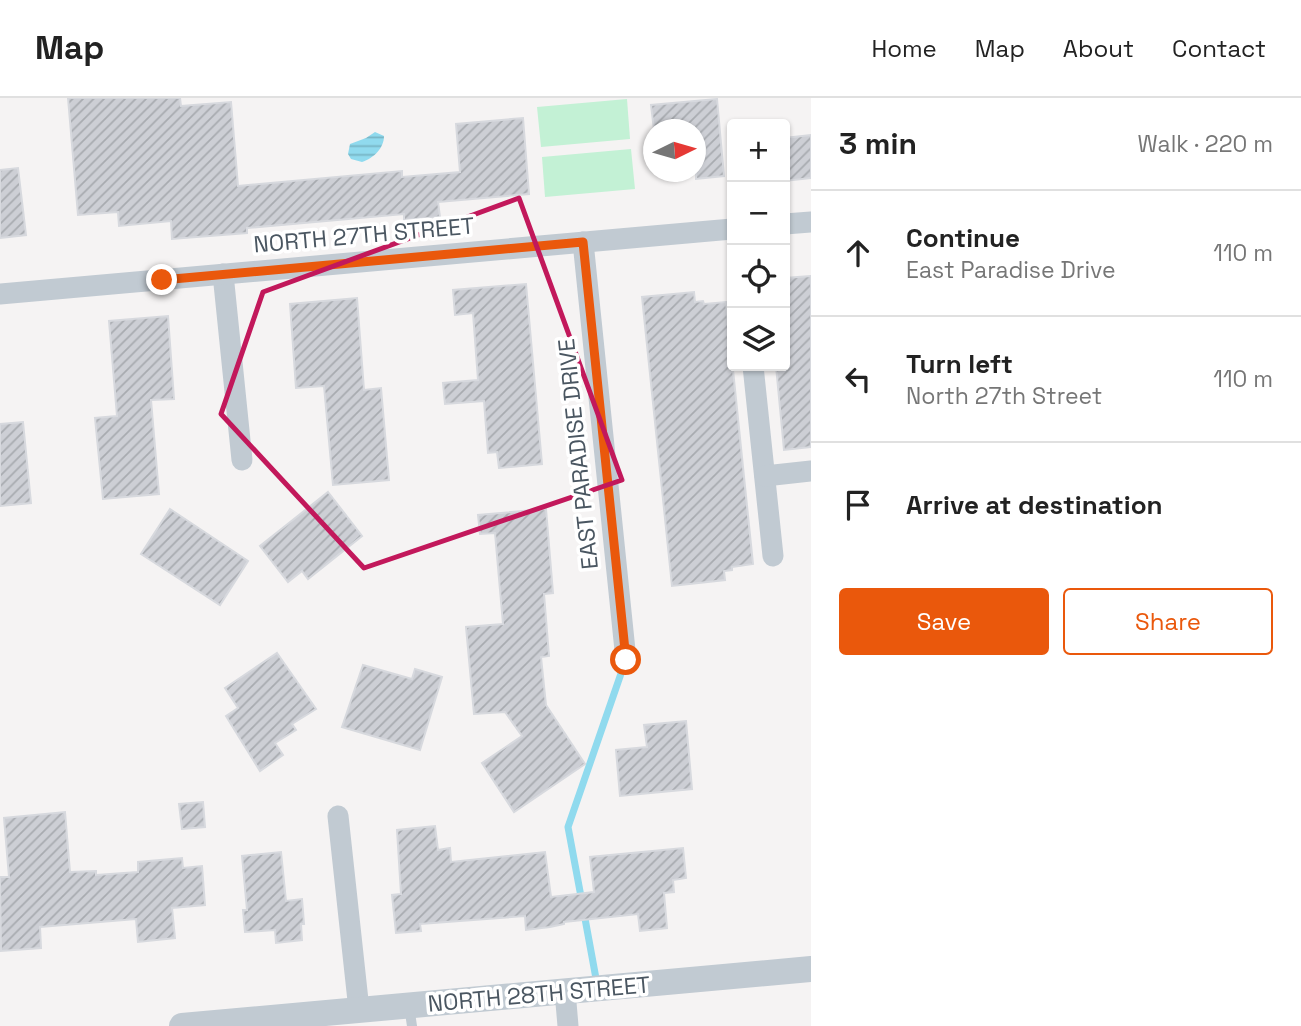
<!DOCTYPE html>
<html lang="en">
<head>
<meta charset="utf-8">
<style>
	body { margin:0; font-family:"Space Grotesk",sans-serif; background:#f6f6f6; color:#222 }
	.controls { position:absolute; right:21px; top:21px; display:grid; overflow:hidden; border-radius:7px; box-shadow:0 2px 5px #0004 }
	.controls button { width:63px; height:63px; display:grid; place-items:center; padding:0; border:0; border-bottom:2px solid #e0e0e0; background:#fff; color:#222; font:35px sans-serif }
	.compass { position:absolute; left:643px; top:21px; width:63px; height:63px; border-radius:50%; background:#fff; box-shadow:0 2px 5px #0004; rotate:85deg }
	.stop { position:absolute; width:21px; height:21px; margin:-16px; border:5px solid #ea580c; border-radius:50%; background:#fff }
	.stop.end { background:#ea580c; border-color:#fff; box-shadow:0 2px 7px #0008 }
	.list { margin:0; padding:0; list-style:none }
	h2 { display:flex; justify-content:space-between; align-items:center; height:91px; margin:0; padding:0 28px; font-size:30px }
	h2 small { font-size:23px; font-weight:400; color:#767676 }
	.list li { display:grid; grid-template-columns:46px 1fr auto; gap:21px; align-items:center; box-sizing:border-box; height:126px; padding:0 28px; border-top:2px solid #e0e0e0 }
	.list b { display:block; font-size:26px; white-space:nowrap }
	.list p { margin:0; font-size:23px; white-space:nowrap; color:#767676 }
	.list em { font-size:23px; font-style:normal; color:#767676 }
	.actions { display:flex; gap:14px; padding:21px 28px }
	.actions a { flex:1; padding:16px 0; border:2px solid #ea580c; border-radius:7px; text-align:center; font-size:24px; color:#ea580c }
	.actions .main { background:#ea580c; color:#fff }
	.icon { flex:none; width:38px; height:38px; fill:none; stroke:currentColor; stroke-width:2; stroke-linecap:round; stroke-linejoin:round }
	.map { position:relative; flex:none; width:811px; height:928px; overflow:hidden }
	header { display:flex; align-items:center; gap:42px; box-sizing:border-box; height:98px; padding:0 35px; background:#fff; border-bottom:2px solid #e0e0e0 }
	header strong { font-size:33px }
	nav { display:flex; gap:38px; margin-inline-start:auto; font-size:24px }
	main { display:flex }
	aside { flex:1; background:#fff }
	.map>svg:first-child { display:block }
</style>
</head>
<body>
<header>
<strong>Map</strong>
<nav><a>Home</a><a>Map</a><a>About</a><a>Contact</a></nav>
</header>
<main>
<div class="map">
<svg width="811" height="928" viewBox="0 0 811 928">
	<defs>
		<pattern id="water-rules" width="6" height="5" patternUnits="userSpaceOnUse" patternTransform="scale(1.75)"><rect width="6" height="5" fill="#90daee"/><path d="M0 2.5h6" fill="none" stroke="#78b4c4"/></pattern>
		<pattern id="building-hatch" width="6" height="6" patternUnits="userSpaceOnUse" patternTransform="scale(1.75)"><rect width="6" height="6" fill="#cdcfd5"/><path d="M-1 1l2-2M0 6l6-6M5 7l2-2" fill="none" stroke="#a8abb0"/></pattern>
	</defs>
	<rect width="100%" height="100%" fill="#f5f3f3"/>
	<!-- pitch -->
	<g fill="#c3f1d5">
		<path d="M627,1l3,40 -89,8 -4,-40z"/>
		<path d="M631,51l4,40 -90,8 -3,-40z"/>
	</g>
	<!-- water -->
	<path fill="url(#water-rules)" d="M375,34l9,4c0,12 -10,22 -22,26l-11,-3 -3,-5 2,-10 16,-6z"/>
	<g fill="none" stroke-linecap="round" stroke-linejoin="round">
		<!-- stream -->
		<g stroke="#90daee" stroke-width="7">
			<path d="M582,804l-14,-75 57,-165"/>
			<path d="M584,815l13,71"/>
		</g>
	</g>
	<!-- building -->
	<g fill="url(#building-hatch)" stroke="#d7d9de" stroke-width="2">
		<path d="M68,0h112l1,8 50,-4 7,84 164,-15v6l58,-5 -4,-48 67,-6 6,76 -91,8 2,15 -36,3v-6l-157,14v5l-75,6 -1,-18 -52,5 -1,-14 -40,3z"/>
		<path d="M717,1l7,77 -28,3v-49h-42l-3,-25z"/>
		<path d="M811,37v43l-26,3v-43z"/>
		<path d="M18,70l8,67 -26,3v-68z"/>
		<path d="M811,178v171l-27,3 -8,-84h9v-88z"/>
		<path d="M526,186l16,180 -43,4 -2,-16 -9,1 -4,-52 -39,3 -2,-21 35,-3 -5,-67 -18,2 -2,-25z"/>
		<path d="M694,194l1,10 8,-1 1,3 22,-2 27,262 -21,3v3l-8,1 1,9 -53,6 -30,-289z"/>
		<path d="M357,200l7,92 17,-2 8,92 -56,5 -9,-99 -28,2 -6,-84z"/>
		<path d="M168,218l6,83 -23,1 8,94 -56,5 -8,-81 22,-2 -8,-95z"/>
		<path d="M23,324l8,81 -31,3v-82z"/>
		<path d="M328,394l34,44 -54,43 -6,-8 -14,11 -28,-36z"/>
		<path d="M170,411l78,52 -28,44 -79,-51z"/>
		<path d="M546,411l7,84 -9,1 5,62 -8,1 5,48 39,59 -71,48 -32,-49 40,-27 -17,-24 -31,2 -8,-87 37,-3 -8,-91 -15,1 -2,-19z"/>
		<path d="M277,555l39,56 -24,15 4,6 -21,13 8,12 -23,16 -34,-55 12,-8 -13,-20z"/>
		<path d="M363,567l49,14 3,-10 27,8 -22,73 -78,-23z"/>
		<path d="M686,623l6,68 -72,7 -4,-46 31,-3 -3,-22z"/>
		<path d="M203,704l2,25 -23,2 -3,-25z"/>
		<path d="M65,714l5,60 26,-1v4l42,-3v-10l44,-4 1,10 19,-2 3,39 -33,3 3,30 -37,4 -2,-23 -96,8 1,21 -40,3 -1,-74h9l-5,-59z"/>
		<path d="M435,728l3,24 12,-2 1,14 94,-10 6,45 43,-5 -4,-35 93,-9 3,30 -13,2 1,12 -10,1 3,35 -27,3 -2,-17 -74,8v2l-14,3 -24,3 -1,-14 -105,8 1,7 -25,2 -4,-38 9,-1 -4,-64z"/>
		<path d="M281,754l5,49 16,-2 2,25h-3l1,16 -26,3 -1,-13 -30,2 -2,-22h4l-5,-54z"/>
	</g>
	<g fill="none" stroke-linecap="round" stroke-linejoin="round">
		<!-- service -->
		<path stroke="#c1cad2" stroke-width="10" d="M409,908l3,20"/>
		<!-- minor -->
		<g stroke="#c1cad2" stroke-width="21">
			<path d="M785,126l26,-2"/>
			<path d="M583,144l43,418"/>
			<path d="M223,176l19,186"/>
			<path d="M0,196l732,-65"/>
			<path d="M753,268l20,190"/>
			<path d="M765,378l46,-5"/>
			<path d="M338,718l21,194"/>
			<path d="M565,893l3,35"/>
		</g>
		<!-- tertiary -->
		<path stroke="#c1cad2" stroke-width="26" d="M182,928l629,-57"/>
	</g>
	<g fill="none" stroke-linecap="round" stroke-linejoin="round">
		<!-- route -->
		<path stroke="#ea580c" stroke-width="9" d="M162,182l421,-38 43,418"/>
	</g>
	<!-- marked area -->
	<path fill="none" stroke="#c2185b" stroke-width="5" stroke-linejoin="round" d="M519,100l103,282 -258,88 -143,-154 42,-122z"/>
	<g text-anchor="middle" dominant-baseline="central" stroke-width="7" stroke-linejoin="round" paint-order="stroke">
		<!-- street labels -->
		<g font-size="23" fill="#4a5661" stroke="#fff">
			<text transform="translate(364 137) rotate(-5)">NORTH 27TH STREET</text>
			<text transform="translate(578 356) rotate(-96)">EAST PARADISE DRIVE</text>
			<text transform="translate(539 896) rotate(-5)">NORTH 28TH STREET</text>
		</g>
	</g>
</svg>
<div class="controls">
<button>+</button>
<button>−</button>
<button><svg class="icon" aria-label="locate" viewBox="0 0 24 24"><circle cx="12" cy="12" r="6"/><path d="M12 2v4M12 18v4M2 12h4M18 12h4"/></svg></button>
<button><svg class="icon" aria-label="layers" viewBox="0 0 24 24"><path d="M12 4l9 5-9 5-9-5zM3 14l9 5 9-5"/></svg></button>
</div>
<svg class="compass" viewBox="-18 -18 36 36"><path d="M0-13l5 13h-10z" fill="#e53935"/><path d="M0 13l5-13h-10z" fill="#767676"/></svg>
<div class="stop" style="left:626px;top:562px"></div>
<div class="stop end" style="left:162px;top:182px"></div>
</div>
<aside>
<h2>3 min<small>Walk · 220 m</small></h2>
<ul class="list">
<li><svg class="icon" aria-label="ahead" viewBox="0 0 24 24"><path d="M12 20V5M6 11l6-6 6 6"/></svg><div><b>Continue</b><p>East Paradise Drive</p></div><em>110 m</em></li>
<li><svg class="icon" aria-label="left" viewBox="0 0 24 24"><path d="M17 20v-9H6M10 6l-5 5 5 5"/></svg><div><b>Turn left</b><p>North 27th Street</p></div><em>110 m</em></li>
<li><svg class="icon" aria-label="arrive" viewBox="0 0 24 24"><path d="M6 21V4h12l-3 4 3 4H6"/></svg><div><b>Arrive at destination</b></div></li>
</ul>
<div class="actions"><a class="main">Save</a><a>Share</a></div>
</aside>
</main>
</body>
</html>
